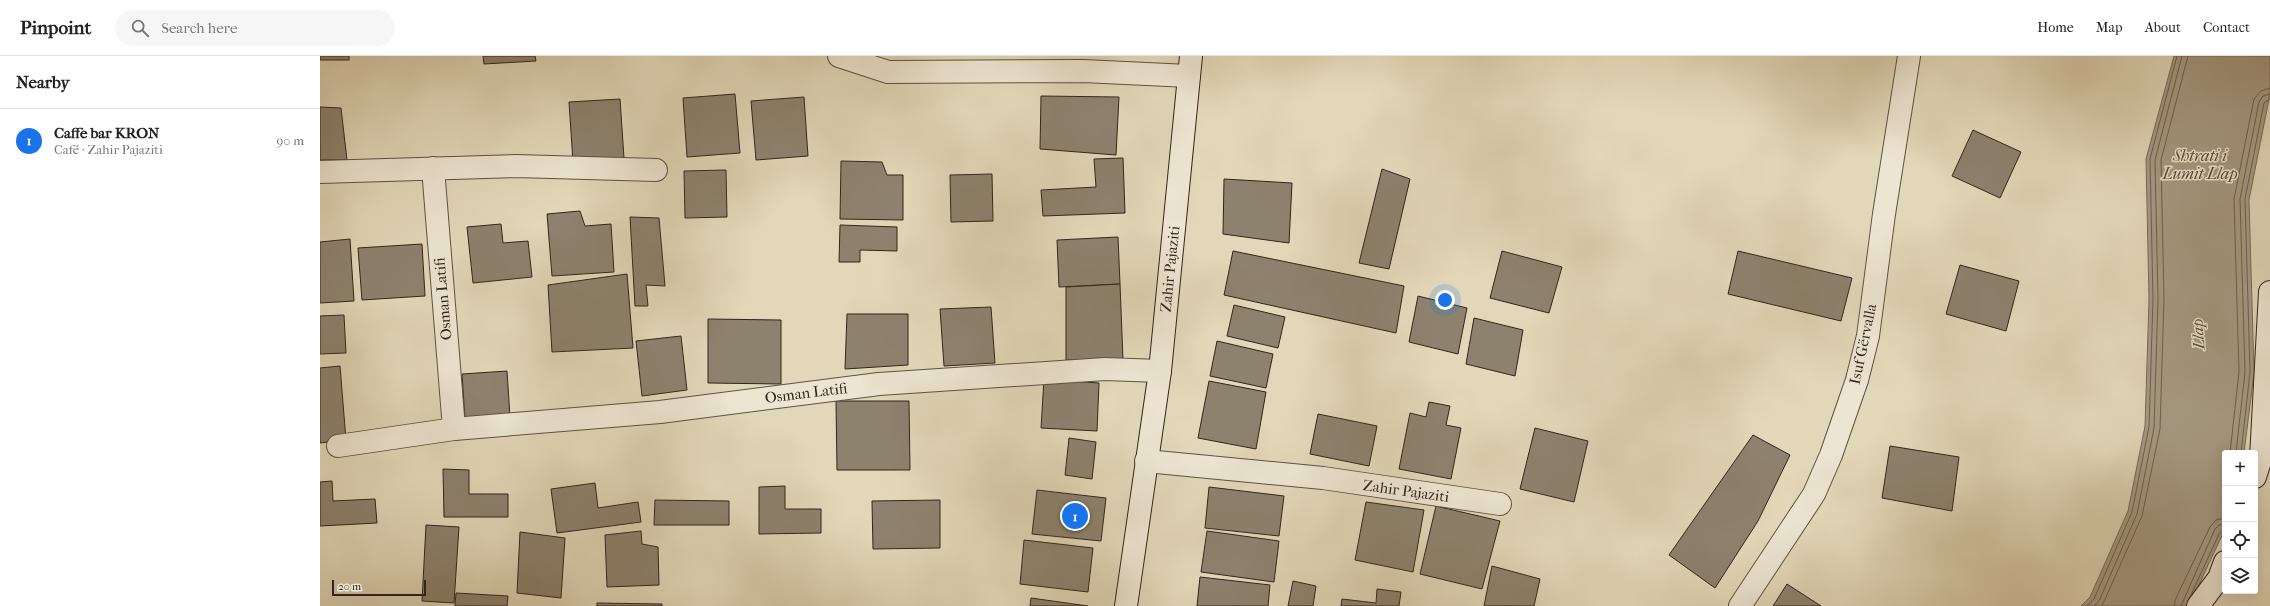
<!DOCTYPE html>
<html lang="en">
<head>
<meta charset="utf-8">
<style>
	body { margin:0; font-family:"IM FELL French Canon",serif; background:#f6f6f6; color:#222 }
	.controls { position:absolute; right:12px; bottom:12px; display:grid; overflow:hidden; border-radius:4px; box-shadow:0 4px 16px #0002 }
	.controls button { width:36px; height:36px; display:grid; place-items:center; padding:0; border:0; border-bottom:1px solid #e0e0e0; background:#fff; color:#222; font:20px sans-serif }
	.scale { position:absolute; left:12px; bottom:10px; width:94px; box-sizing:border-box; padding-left:4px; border:2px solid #31251d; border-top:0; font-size:11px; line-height:14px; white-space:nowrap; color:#31251d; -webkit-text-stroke:3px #ece5d1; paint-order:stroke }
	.you { position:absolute; left:1125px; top:244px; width:14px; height:14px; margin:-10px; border:3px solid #fff; border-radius:50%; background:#1a73e8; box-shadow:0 0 0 6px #1a73e833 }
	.badge { display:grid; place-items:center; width:26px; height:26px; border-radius:50%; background:#1a73e8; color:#fff; font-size:13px; font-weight:700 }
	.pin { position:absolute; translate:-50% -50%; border:2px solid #fff; box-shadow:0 1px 4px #0006 }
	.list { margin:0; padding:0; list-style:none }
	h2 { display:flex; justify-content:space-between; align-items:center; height:52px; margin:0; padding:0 16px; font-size:17px }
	h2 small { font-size:13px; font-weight:400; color:#767676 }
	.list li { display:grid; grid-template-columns:26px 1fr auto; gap:12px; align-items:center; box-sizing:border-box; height:64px; padding:0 16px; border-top:1px solid #e0e0e0 }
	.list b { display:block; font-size:15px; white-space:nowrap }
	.list p { margin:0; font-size:13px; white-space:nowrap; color:#767676 }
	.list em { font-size:13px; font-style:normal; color:#767676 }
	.icon { flex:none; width:22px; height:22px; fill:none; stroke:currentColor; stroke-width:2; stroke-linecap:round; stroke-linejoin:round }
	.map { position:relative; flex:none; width:1950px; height:550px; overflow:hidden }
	header { display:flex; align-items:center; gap:24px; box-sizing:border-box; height:56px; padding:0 20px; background:#fff; border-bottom:1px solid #e0e0e0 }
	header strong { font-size:19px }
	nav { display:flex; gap:22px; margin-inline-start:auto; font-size:14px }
	.search { width:280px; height:36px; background:#f6f6f6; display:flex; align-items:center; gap:10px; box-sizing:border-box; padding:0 14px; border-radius:22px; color:#767676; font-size:15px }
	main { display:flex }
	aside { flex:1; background:#fff }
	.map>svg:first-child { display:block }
</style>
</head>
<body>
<header>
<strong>Pinpoint</strong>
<div class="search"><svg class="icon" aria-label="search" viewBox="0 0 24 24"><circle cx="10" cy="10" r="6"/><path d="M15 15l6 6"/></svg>Search here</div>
<nav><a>Home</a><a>Map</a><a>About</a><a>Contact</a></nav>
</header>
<main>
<aside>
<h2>Nearby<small></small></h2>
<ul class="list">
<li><span class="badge">1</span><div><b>Caffe bar KRON</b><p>Café · Zahir Pajaziti</p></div><em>90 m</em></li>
</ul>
</aside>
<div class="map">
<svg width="1950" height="550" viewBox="0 0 1950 550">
	<rect width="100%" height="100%" fill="#e2d7b8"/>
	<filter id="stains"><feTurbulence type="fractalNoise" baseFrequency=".005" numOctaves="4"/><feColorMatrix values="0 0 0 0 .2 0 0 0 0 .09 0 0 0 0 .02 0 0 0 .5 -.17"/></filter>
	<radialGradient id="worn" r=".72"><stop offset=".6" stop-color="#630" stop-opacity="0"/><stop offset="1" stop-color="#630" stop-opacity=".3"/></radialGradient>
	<!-- water -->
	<path fill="#a69a83" stroke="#776b5a" d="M1854,0h96v38l-21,106 5,173 -10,80h-19v76l-36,77h-108l9,-9 38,-86 17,-85 4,-127 -3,-140z"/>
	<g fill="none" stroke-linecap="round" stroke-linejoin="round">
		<!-- shore -->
		<g stroke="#6c6050" stroke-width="1">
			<path d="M1910,397l9,-81 -5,-173 20,-100 7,-8 9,-3"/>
			<path d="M1916,397l9,-81 -5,-173 19,-97 4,-6 7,-2"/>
			<path d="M1921,397l9,-81 -5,-173 19,-96 6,-4"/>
			<path d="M1870,541l30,-65 5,-3"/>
			<path d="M1767,550l7,-7 38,-87 17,-85 4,-128 -3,-140 27,-103"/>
			<path d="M1774,550l5,-5 38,-87 17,-86 4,-129 -3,-139 27,-104"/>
			<path d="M1782,550l40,-90 18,-87 4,-130 -3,-139 27,-104"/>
			<path d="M1854,550l2,-8 34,-71 6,-7 9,-2"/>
			<path d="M1861,550l34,-77 4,-4 6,-1"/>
		</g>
	</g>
	<!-- building -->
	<g fill="#8d826e" stroke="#31251d">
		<rect x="0" y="0" width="29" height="4"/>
		<path d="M163,0h52l1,5 -52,3z"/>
		<path d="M415,38l5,59 -53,4 -4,-59z"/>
		<path d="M721,40l78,1 -3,58 -76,-6z"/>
		<path d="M484,41l4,59 -52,4 -5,-59z"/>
		<path d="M300,43l4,59 -51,4 -4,-60z"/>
		<path d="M0,51l21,1 6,52h-27z"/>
		<path d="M1653,74l48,22 -21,46 -48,-22z"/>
		<path d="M803,102l2,55 -82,3 -2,-26 55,-3 -2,-28z"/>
		<path d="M521,105l41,1 5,13h16v45l-63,-1z"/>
		<path d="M1062,113l28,10 -21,90 -30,-6z"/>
		<path d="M406,114l1,47 -42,1 -1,-47z"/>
		<path d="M672,118l1,47 -42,1 -1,-47z"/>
		<path d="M904,123l68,4 -3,60 -66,-9z"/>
		<path d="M260,155l5,15 26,-2 3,48 -62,4 -5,-62z"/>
		<path d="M310,161l29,1 6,68 -19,-1 2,21h-13z"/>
		<path d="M181,168l2,19 25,-2 4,36 -59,6 -6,-56z"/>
		<path d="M520,169l57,2v24l-37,-1v12h-21z"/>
		<path d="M798,181l2,47 -61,3 -2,-47z"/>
		<path d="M30,183l4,62 -34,2v-61z"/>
		<path d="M102,188l3,52 -63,4 -4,-52z"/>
		<path d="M913,195l171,35 -8,47 -172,-38z"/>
		<path d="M1182,195l60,16 -13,46 -59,-15z"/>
		<path d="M1418,195l114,27 -11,43 -113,-27z"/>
		<path d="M1640,209l59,16 -13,50 -60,-17z"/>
		<path d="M307,218l6,74 -81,4 -4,-67z"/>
		<path d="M800,228l3,76h-57v-73z"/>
		<path d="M1098,240l49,12 -9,46 -49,-12z"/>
		<path d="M914,249l51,12 -7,31 -51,-12z"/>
		<path d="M671,251l4,56 -51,3 -4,-57z"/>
		<path d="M527,258h61v51l-63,4z"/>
		<path d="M24,259l2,38 -26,1v-38z"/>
		<path d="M1154,262l49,12 -8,46 -49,-12z"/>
		<path d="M388,263l73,1v64l-73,-1z"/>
		<path d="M361,280l6,54 -45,6 -6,-55z"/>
		<path d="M897,285l56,13 -7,34 -56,-12z"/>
		<path d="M20,310l6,74 -26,3v-75z"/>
		<path d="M187,315l3,46 -45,3 -3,-46z"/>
		<path d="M724,323l55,4 -2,48 -56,-3z"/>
		<path d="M889,325l57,11 -10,57 -58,-11z"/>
		<path d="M516,345h73l1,69h-73z"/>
		<path d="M1109,346l21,4 -4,19 15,3 -10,51 -52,-10 11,-56 16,4z"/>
		<path d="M998,358l59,12 -8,40 -59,-12z"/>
		<path d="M1215,372l53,13 -14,61 -54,-13z"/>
		<path d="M1433,379l37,20 -32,66 -43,67 -46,-33z"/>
		<path d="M749,382l27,4 -4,37 -27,-4z"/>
		<path d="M1570,390l69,11 -7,54 -70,-13z"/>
		<path d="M123,413l26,1v24h39v23h-64z"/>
		<path d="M12,425l1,20 42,-2 2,24 -57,3v-44z"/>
		<path d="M275,427l3,25 40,-6 3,20 -84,11 -6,-44z"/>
		<path d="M465,430v23h36v24l-62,1v-47z"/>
		<path d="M889,431l75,9 -5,40 -74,-8z"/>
		<path d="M717,434l69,8 -5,43 -69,-7z"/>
		<path d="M335,444l74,1v24h-75z"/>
		<path d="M620,444v48l-67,1 -1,-48z"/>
		<path d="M1046,446l58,8 -11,62 -58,-12z"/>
		<path d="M1116,450l64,15 -18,68 -62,-15z"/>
		<path d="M106,469l33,2 -5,76 -32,-2z"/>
		<path d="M321,475l1,13 16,3 1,38 -52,2 -2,-52z"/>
		<path d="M887,475l72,10 -5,41 -73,-10z"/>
		<path d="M200,476l45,6 -4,60 -44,-5z"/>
		<path d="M704,484l69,8 -5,44 -68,-8z"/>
		<path d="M1172,510l48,13 -6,27h-50z"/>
		<path d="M880,521l70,8 -2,21h-71z"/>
		<path d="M973,525l23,5 -3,20h-25z"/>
		<path d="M1467,528l34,22h-48z"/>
		<path d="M1057,533l24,3 -2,14h-58l1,-7 34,4z"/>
		<path d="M136,537l52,3 -1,10h-52z"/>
		<path d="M711,542l57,8h-58z"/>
		<path d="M277,547l65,1v2h-65z"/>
	</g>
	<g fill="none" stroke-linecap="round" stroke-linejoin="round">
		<defs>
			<g id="minor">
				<path d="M519,0l49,16 195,-1 106,5"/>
				<path d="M113,112l21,261"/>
				<path d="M0,116l196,-6 140,4"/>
				<path d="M18,390l116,-17 206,-17 219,-28 226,-15 55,2"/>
				<path d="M826,405l177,17 177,26"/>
				<path d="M1420,550l74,-112 17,-39 26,-75 11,-44 16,-122 25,-158"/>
			</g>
			<g id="secondary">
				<path d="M1935,421l6,-19 9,-166"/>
				<path d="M806,550l34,-235 31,-315"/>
				<path d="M1878,550l21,-28 6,-16"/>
			</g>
		</defs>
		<!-- minor casing -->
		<use href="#minor" stroke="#5d5244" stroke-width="24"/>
		<!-- secondary casing -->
		<use href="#secondary" stroke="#31251d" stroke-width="24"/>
		<!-- minor -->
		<use href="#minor" stroke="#ece5d1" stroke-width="22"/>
		<!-- secondary -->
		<use href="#secondary" stroke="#ece5d1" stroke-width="22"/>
	</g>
	<g text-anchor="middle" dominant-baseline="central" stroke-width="3" stroke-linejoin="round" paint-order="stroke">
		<!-- street labels -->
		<g font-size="15" fill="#31251d" stroke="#ece5d1">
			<text transform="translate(850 213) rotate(-84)">Zahir Pajaziti</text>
			<text transform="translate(123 243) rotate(-95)">Osman Latifi</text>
			<text transform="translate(1543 288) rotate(-78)">Isuf Gërvalla</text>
			<text transform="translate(486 337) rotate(-7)">Osman Latifi</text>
			<text transform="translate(1086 435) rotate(8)">Zahir Pajaziti</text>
		</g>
		<!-- water labels -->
		<g font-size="16" font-style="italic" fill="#54483c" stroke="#ece5d1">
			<text x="1880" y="99">Shtrati i<tspan x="1880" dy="18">Lumit Llap</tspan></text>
			<text transform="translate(1878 278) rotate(-94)">Llap</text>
		</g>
	</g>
	<rect width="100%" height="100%" filter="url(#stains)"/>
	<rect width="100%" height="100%" fill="url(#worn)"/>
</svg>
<div class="controls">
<button>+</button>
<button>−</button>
<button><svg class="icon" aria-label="locate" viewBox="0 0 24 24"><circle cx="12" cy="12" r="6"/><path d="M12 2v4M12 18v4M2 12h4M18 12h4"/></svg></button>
<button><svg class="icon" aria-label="layers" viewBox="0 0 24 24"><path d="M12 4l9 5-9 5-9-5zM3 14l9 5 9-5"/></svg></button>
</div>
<div class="scale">20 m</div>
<div class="you"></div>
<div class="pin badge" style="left:755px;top:460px">1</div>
</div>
</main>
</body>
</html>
